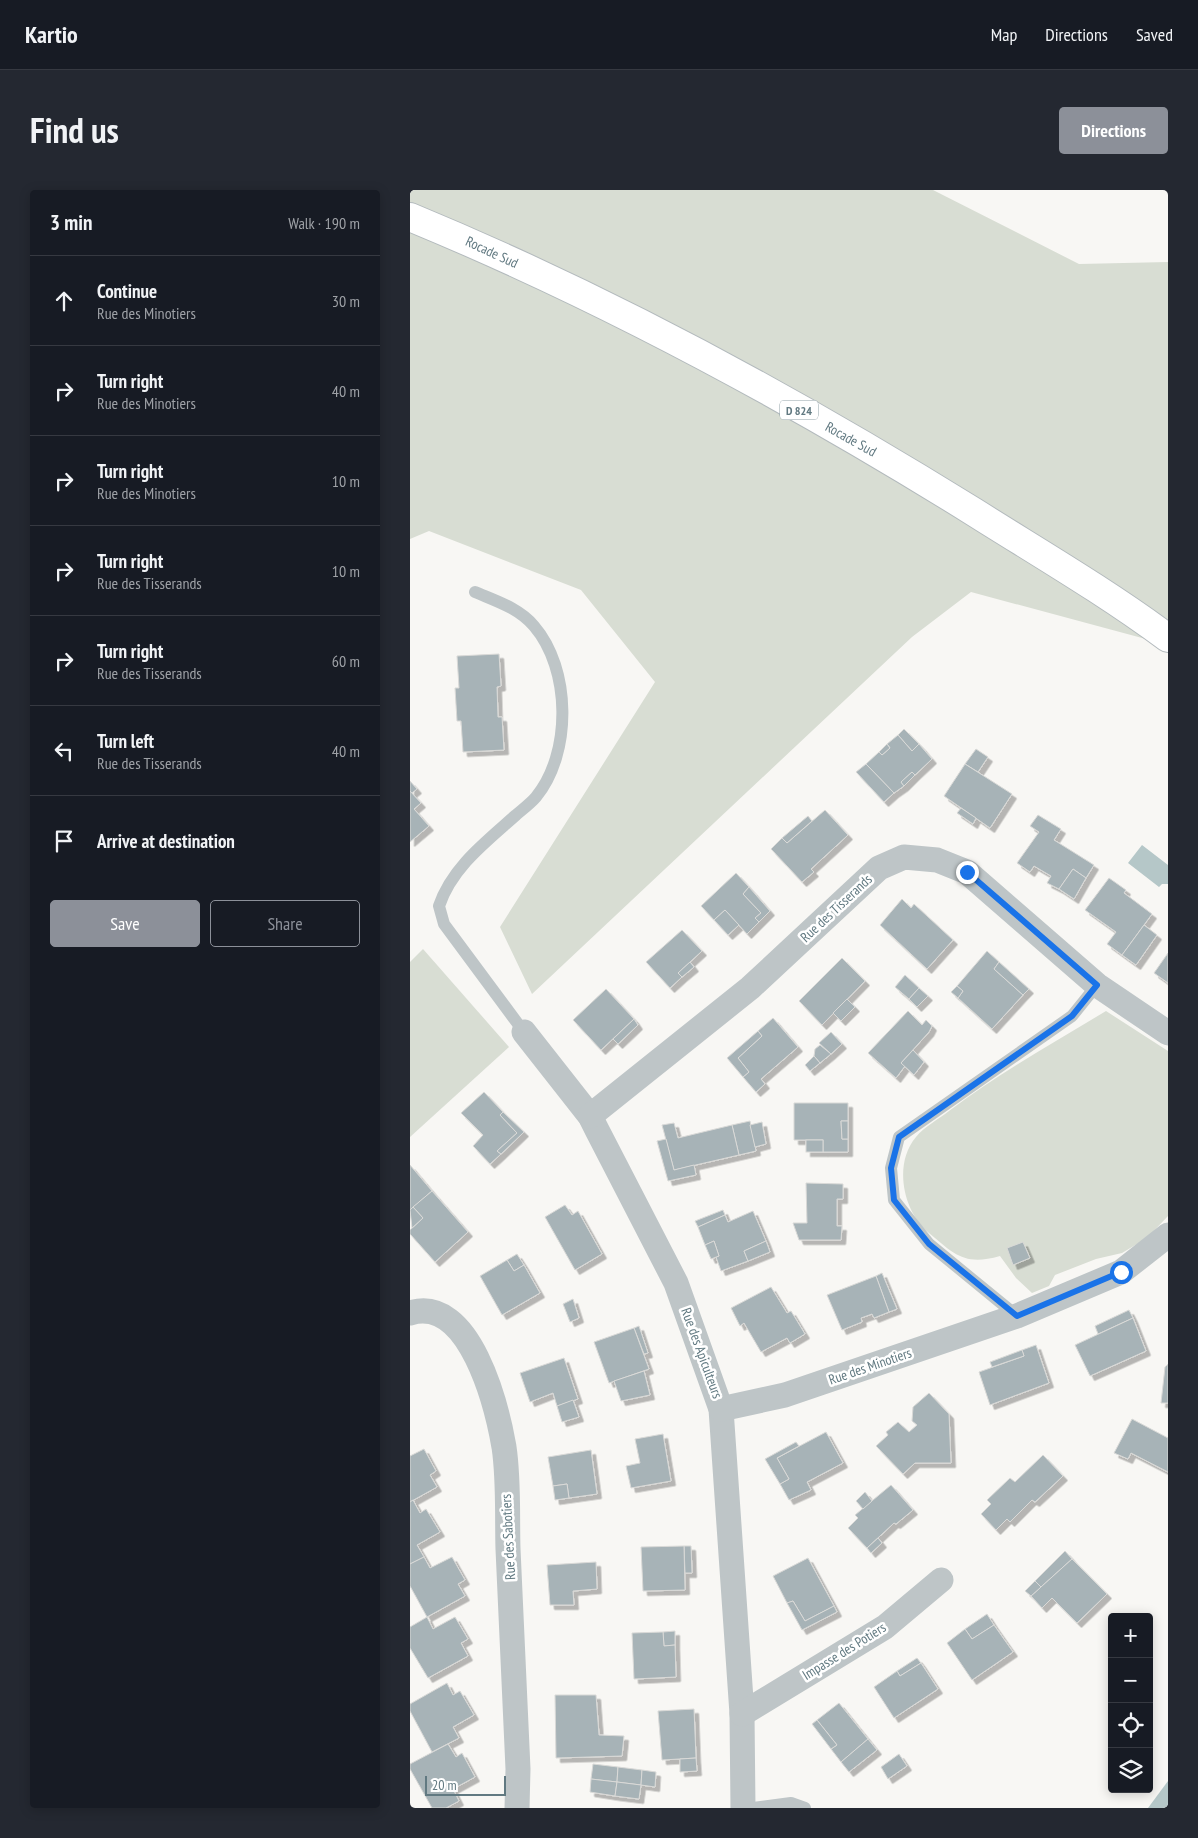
<!DOCTYPE html>
<html lang="en">
<head>
<meta charset="utf-8">
<style>
	body { margin:0; font-family:"PT Sans Narrow",sans-serif; background:#242831; color:#f1f3f6 }
	.controls { position:absolute; right:15px; bottom:15px; display:grid; overflow:hidden; border-radius:5px; box-shadow:0 2px 12px #0003 }
	.controls button { width:45px; height:45px; display:grid; place-items:center; padding:0; border:0; border-bottom:1px solid #363941; background:#171b24; color:#f1f3f6; font:25px sans-serif }
	.scale { position:absolute; left:15px; bottom:12px; width:81px; box-sizing:border-box; padding-left:5px; border:2px solid #617981; border-top:0; font-size:14px; line-height:18px; white-space:nowrap; color:#617981; -webkit-text-stroke:4px #fff; paint-order:stroke }
	.stop { position:absolute; width:15px; height:15px; margin:-11px; border:4px solid #1a73e8; border-radius:50%; background:#fff }
	.stop.end { background:#1a73e8; border-color:#fff; box-shadow:0 1px 5px #0008 }
	.list { margin:0; padding:0; list-style:none }
	h2 { display:flex; justify-content:space-between; align-items:center; height:65px; margin:0; padding:0 20px; font-size:21px }
	h2 small { font-size:16px; font-weight:400; color:#9ea1a6 }
	.list li { display:grid; grid-template-columns:32px 1fr auto; gap:15px; align-items:center; box-sizing:border-box; height:90px; padding:0 20px; border-top:1px solid #363941 }
	.list b { display:block; font-size:19px; white-space:nowrap }
	.list p { margin:0; font-size:16px; white-space:nowrap; color:#9ea1a6 }
	.list em { font-size:16px; font-style:normal; color:#9ea1a6 }
	.actions { display:flex; gap:10px; padding:15px 20px }
	.actions a { flex:1; padding:11px 0; border:1px solid #8c9099; border-radius:5px; text-align:center; font-size:18px; color:#8c9099 }
	.actions .main { background:#8c9099; color:#fff }
	.icon { flex:none; width:28px; height:28px; fill:none; stroke:currentColor; stroke-width:2; stroke-linecap:round; stroke-linejoin:round }
	.map { position:relative; flex:none; width:758px; height:1618px; overflow:hidden; border-radius:5px }
	header { display:flex; align-items:center; gap:30px; box-sizing:border-box; height:70px; padding:0 25px; background:#171b24; border-bottom:1px solid #363941 }
	header strong { font-size:24px }
	nav { display:flex; gap:28px; margin-inline-start:auto; font-size:18px }
	.intro { display:flex; align-items:center; justify-content:space-between; box-sizing:border-box; height:120px; padding:0 30px }
	h1 { margin:0; font-size:35px }
	.button { padding:12px 22px; border-radius:5px; background:#8c9099; color:#fff; font-size:18px; font-weight:700 }
	main { display:flex; gap:30px; padding:0 30px }
	aside { flex:1; background:#171b24; border-radius:5px; box-shadow:0 2px 12px #0003 }
	.map>svg:first-child { display:block }
</style>
</head>
<body>
<header>
<strong>Kartio</strong>
<nav><a>Map</a><a>Directions</a><a>Saved</a></nav>
</header>
<div class="intro"><h1>Find us</h1><a class="button">Directions</a></div>
<main>
<aside>
<h2>3 min<small>Walk · 190 m</small></h2>
<ul class="list">
<li><svg class="icon" aria-label="ahead" viewBox="0 0 24 24"><path d="M12 20V5M6 11l6-6 6 6"/></svg><div><b>Continue</b><p>Rue des Minotiers</p></div><em>30 m</em></li>
<li><svg class="icon" aria-label="right" viewBox="0 0 24 24"><path d="M7 20v-9h11M14 6l5 5-5 5"/></svg><div><b>Turn right</b><p>Rue des Minotiers</p></div><em>40 m</em></li>
<li><svg class="icon" aria-label="right" viewBox="0 0 24 24"><path d="M7 20v-9h11M14 6l5 5-5 5"/></svg><div><b>Turn right</b><p>Rue des Minotiers</p></div><em>10 m</em></li>
<li><svg class="icon" aria-label="right" viewBox="0 0 24 24"><path d="M7 20v-9h11M14 6l5 5-5 5"/></svg><div><b>Turn right</b><p>Rue des Tisserands</p></div><em>10 m</em></li>
<li><svg class="icon" aria-label="right" viewBox="0 0 24 24"><path d="M7 20v-9h11M14 6l5 5-5 5"/></svg><div><b>Turn right</b><p>Rue des Tisserands</p></div><em>60 m</em></li>
<li><svg class="icon" aria-label="left" viewBox="0 0 24 24"><path d="M17 20v-9H6M10 6l-5 5 5 5"/></svg><div><b>Turn left</b><p>Rue des Tisserands</p></div><em>40 m</em></li>
<li><svg class="icon" aria-label="arrive" viewBox="0 0 24 24"><path d="M6 21V4h12l-3 4 3 4H6"/></svg><div><b>Arrive at destination</b></div></li>
</ul>
<div class="actions"><a class="main">Save</a><a>Share</a></div>
</aside>
<div class="map">
<svg width="758" height="1618" viewBox="0 0 758 1618">
	<defs>
		<filter id="shadow"><feDropShadow dx="4.5" dy="4.5" stdDeviation="0" flood-color="#0004"/></filter>
	</defs>
	<rect width="100%" height="100%" fill="#f8f7f4"/>
	<!-- green -->
	<g fill="#d8ddd3">
		<path d="M0,0h523l146,74 89,-2v383l-197,-53 -59,45 -380,357 -32,-67 155,-245 -74,-92 -152,-59 -19,8z"/>
		<path d="M13,759l86,98 -99,90v-175z"/>
		<path d="M696,821l62,40v165l-21,22 -25,15 -26,6 -41,16 -6,11 -17,7 -16,-15 -16,-22c-35,10 -45,-1 -71,-23 -26,-21 -36,-69 -13,-96 8,-10 23,-18 33,-26 49,-37 104,-68 157,-100z"/>
	</g>
	<!-- water -->
	<g fill="#b5c7c8">
		<path d="M732,655l26,20v19h-6l-3,3 -31,-24z"/>
		<path d="M758,1591v27h-20z"/>
	</g>
	<!-- building -->
	<g fill="#a7b3b7" stroke="#d9d9d7" filter="url(#shadow)">
		<path d="M89,464l2,32 -4,1 1,30h4l2,33 -41,2 -2,-31h-4l-2,-33h4l-2,-32z"/>
		<path d="M494,539l15,15 -7,7 -14,-16z"/>
		<path d="M488,545l14,16 7,-7 13,15 -17,16 -3,-3 -11,10 3,4 -10,7 -28,-29 13,-12 3,3 8,-7 -3,-4z"/>
		<path d="M477,554l3,4 -8,7 -3,-3z"/>
		<path d="M566,559l12,8 -10,15 -13,-8z"/>
		<path d="M456,574l28,29 -10,9 -28,-30z"/>
		<path d="M555,574l47,30 -22,34 -46,-32z"/>
		<path d="M502,582l3,3 -11,11 -3,-4z"/>
		<path d="M0,591l7,8 -5,4 -2,-2z"/>
		<path d="M0,601l11,12 -7,6 15,17 -19,16z"/>
		<path d="M551,618l15,10 -3,6 -16,-11z"/>
		<path d="M415,620l23,25 -37,34 3,3 -12,10 -31,-33 11,-11 5,5z"/>
		<path d="M628,625l23,14 -7,11 40,25 -8,13 -13,-9 -14,20 -12,-6 4,-7 -17,-10 -4,6 -13,-9 22,-31 -9,-6z"/>
		<path d="M398,626l4,5 -25,22 -5,-5z"/>
		<path d="M663,679l13,9 -12,21 -15,-10z"/>
		<path d="M326,683l13,14 -6,7 18,19 -6,5 4,4 -12,12 -22,-24 -11,10 -13,-14z"/>
		<path d="M699,688l17,12 -2,3 28,21 -30,41 -15,-11 9,-12 -31,-22z"/>
		<path d="M339,697l21,24 -11,11 -4,-4 6,-5 -18,-19z"/>
		<path d="M492,709l9,9 3,-4 39,36 -26,29 -47,-44z"/>
		<path d="M315,720l14,15 -11,10 -14,-15z"/>
		<path d="M734,735l13,10 -21,30 -14,-10z"/>
		<path d="M272,740l20,21 -24,22 4,4 -12,11 -24,-26z"/>
		<path d="M577,761l12,11 -5,7 29,26 -31,34 -34,-31 5,-7 -6,-5z"/>
		<path d="M758,763v30l-14,-10z"/>
		<path d="M432,768l23,23 -43,44 -23,-24z"/>
		<path d="M280,772l4,5 -12,10 -4,-4z"/>
		<path d="M589,772l30,27 -6,6 -29,-26z"/>
		<path d="M495,785l14,13 -10,11 -14,-12z"/>
		<path d="M547,796l6,5 -5,7 -7,-6z"/>
		<path d="M509,798l9,8 -11,11 -8,-8z"/>
		<path d="M196,799l28,30 -33,31 -28,-30z"/>
		<path d="M437,809l8,8 -14,14 -8,-8z"/>
		<path d="M498,821l14,14 4,-5 6,6 -3,6 -28,31 4,3 -9,12 -28,-25z"/>
		<path d="M363,828l25,29 -37,32 4,5 -9,8 -13,-15 6,-5 -11,-14 24,-22 -4,-5z"/>
		<path d="M224,829l4,6 -20,19 -5,-5z"/>
		<path d="M348,841l4,5 -24,22 11,14 -6,5 -16,-19z"/>
		<path d="M421,842l11,12 -11,10 -12,-11z"/>
		<path d="M410,855l11,9 -11,9 -6,-7 1,-7z"/>
		<path d="M503,860l11,12 -10,13 -13,-12z"/>
		<path d="M404,866l6,7 -10,8 -5,-6z"/>
		<path d="M74,902l19,20 -3,3 17,18 -20,18 4,3 -11,10 -17,-18 10,-11 -22,-22z"/>
		<path d="M384,913h54v18h-7l1,18h6v13h-25v-12h-29z"/>
		<path d="M93,922l21,20 -23,22 -4,-3 20,-18 -17,-18z"/>
		<path d="M340,931l6,30 -17,4 -7,-30z"/>
		<path d="M431,931h7v18h-6z"/>
		<path d="M352,932l4,22 -11,3 -5,-22z"/>
		<path d="M264,933l4,15 54,-13 7,30 -65,15 -12,-45z"/>
		<path d="M256,949l8,31 20,-5 2,10 -28,6 -11,-40z"/>
		<rect x="396" y="950" width="17" height="12"/>
		<path d="M0,975l22,26 -22,19z"/>
		<path d="M396,993l37,1v15h-6v27h5l-1,14h-42l-6,-17h14z"/>
		<path d="M22,1001l36,41 -33,30 -25,-28v-4l13,-12 -10,-11z"/>
		<path d="M155,1015l7,10 6,-4 24,43 -27,16 -30,-53z"/>
		<path d="M3,1017l10,11 -11,10 -2,-18z"/>
		<path d="M313,1020l2,5 -27,12 -3,-6z"/>
		<path d="M343,1021l13,30 -22,10 4,10 -27,10 -5,-14 3,-1 -5,-15 -9,4 -7,-18 27,-12 3,7z"/>
		<path d="M304,1051l5,15 -8,3 -6,-14z"/>
		<path d="M356,1051l4,11 -22,9 -4,-10z"/>
		<path d="M613,1052l7,16 -17,7 -6,-17z"/>
		<path d="M107,1064l7,11 -10,6 -7,-11z"/>
		<path d="M97,1070l7,11 10,-6 16,28 -38,22 -22,-39z"/>
		<path d="M472,1083l15,36 -8,3 -13,-36z"/>
		<path d="M466,1086l13,36 -15,6 -2,-4 -11,4 1,4 -20,8 -15,-35z"/>
		<path d="M361,1097l16,26 4,-2 14,23 -15,9 -3,-5 -26,14 -17,-29 -4,3 -9,-18z"/>
		<path d="M163,1109l6,19 -9,4 -7,-18z"/>
		<path d="M719,1120l4,8 -35,16 -3,-8z"/>
		<path d="M723,1128l13,33 -56,25 -15,-31z"/>
		<path d="M229,1136l9,27 -4,1 -10,-26z"/>
		<path d="M224,1138l15,41 -40,14 -15,-41z"/>
		<path d="M626,1155l13,38 -59,22 -11,-33 45,-16 -2,-6z"/>
		<path d="M612,1160l2,6 -32,11 -2,-5z"/>
		<path d="M154,1168l14,41 -21,7 -4,-13 -23,9 -10,-29z"/>
		<path d="M758,1174v39h-7l4,-36z"/>
		<path d="M234,1181l6,24 -29,6 -7,-20z"/>
		<path d="M519,1203l20,21 2,49h-36l-12,11 -27,-28 12,-11 -2,-3 12,-10 11,10 8,-7 -5,-4 1,-14z"/>
		<path d="M163,1210l6,17 -17,5 -5,-16z"/>
		<path d="M722,1229l36,19v34l-37,-19 -3,6 -14,-6z"/>
		<path d="M416,1242l17,31 -36,19 4,8 -22,10 -9,-16 9,-5 -12,-21z"/>
		<path d="M253,1244l8,47 -40,7 -5,-22 14,-3 -5,-24z"/>
		<path d="M386,1252l3,4 -22,12 12,21 -9,5 -15,-25z"/>
		<path d="M14,1259l12,22 -6,4 7,12 -27,15v-46z"/>
		<path d="M181,1260l6,44 -28,4 -2,-14 -14,2 -5,-29z"/>
		<path d="M633,1265l20,21 -28,26 -3,-2 -22,22 -3,-3 -11,11 -15,-16 10,-10 -4,-4 23,-22 5,4z"/>
		<path d="M157,1294l2,14 -14,2 -2,-14z"/>
		<path d="M481,1295l22,25 -17,14 -2,-1 -27,25 -19,-20 10,-10 -3,-3z"/>
		<path d="M455,1302l7,9 -9,8 -7,-8z"/>
		<path d="M3,1310l7,13 6,-4 14,23 -23,13 7,12 -14,7v-62z"/>
		<path d="M468,1348l4,5 -11,10 -4,-5z"/>
		<path d="M274,1356h7l1,27h-7z"/>
		<path d="M274,1356l1,44 -42,1 -2,-44z"/>
		<path d="M655,1361l7,8 -31,28 -6,-6z"/>
		<path d="M14,1367l6,11 22,-11 13,23 -7,4 7,12 -38,21 -17,-31v-22z"/>
		<path d="M398,1368l26,48 -29,15 -12,-20 -6,2 -14,-27z"/>
		<path d="M662,1369l35,35 -30,29 -25,-25 -10,10 -11,-12z"/>
		<path d="M186,1372l1,27 -24,2 1,14h-24l-3,-40z"/>
		<path d="M625,1391l6,6 -10,9 -6,-5z"/>
		<path d="M383,1411l12,20 29,-15 3,6 -35,18 -15,-27z"/>
		<path d="M577,1424l7,11 -22,14 -7,-10z"/>
		<path d="M17,1427l6,12 22,-12 13,22 -7,4 7,13 -40,22 -18,-30v-21z"/>
		<path d="M584,1435l19,27 -41,28 -25,-37 18,-14 7,10z"/>
		<path d="M265,1441v14l-11,1 -1,-14z"/>
		<path d="M253,1442l1,14 11,-1 1,32 -42,2 -2,-46z"/>
		<path d="M507,1468l4,5 -21,13 -3,-5z"/>
		<path d="M511,1473l17,26 -44,29 -20,-31 23,-16 3,5z"/>
		<path d="M37,1493l6,12 7,-4 14,24 -21,12 6,11 -27,14 -22,-41v-7z"/>
		<path d="M145,1505h41l3,40 25,1 -2,20 -66,2z"/>
		<path d="M429,1513l29,36 -27,23 -10,-13 6,-4 -20,-25z"/>
		<path d="M284,1519l2,49 -34,2 -4,-49z"/>
		<path d="M407,1530l20,25 -6,4 -19,-25z"/>
		<path d="M458,1549l9,11 -28,22 -8,-10z"/>
		<path d="M38,1554l8,13 6,-4 13,24 -22,12 6,12 -13,7h-14l-22,-39v-5z"/>
		<path d="M489,1564l8,12 -19,13 -7,-12z"/>
		<path d="M286,1568l1,13 -17,1v-13z"/>
		<path d="M183,1574l25,3 -1,15 -26,-3z"/>
		<path d="M208,1577l24,3 -1,15 -24,-3z"/>
		<path d="M232,1580l14,2 -1,15 -14,-2z"/>
		<path d="M181,1589l26,3 -2,14 -25,-4z"/>
		<path d="M207,1592l24,3 -2,14 -24,-3z"/>
	</g>
	<g fill="none" stroke-linecap="round" stroke-linejoin="round">
		<defs>
			<path id="primary" d="M0,27c196,81 384,183 564,295 65,41 132,80 194,126"/>
		</defs>
		<!-- primary casing -->
		<use href="#primary" stroke="#b3babd" stroke-width="30"/>
		<!-- service -->
		<g stroke="#bec5c7" stroke-width="12">
			<path d="M65,402c21,9 44,16 59,34 37,43 38,127 2,171 -5,6 -13,12 -20,18 -29,26 -64,52 -77,91l5,18 80,108"/>
			<path d="M607,1126l-88,-72 -35,-44 -3,-32 8,-31 173,-121 25,-31"/>
			<path d="M343,1618l38,-5 14,5"/>
		</g>
		<!-- minor -->
		<g stroke="#bec5c7" stroke-width="25">
			<path d="M114,842l66,84 7,14 79,153 45,126 21,305 1,94"/>
			<path d="M180,926l160,-128 129,-120 25,-11 33,3 30,12 130,113 71,48"/>
			<path d="M0,1123c60,-19 87,94 94,134 5,33 3,69 4,102 4,74 7,147 10,220l-1,39"/>
			<path d="M311,1219l64,-14 232,-79 104,-44 47,-37"/>
			<path d="M332,1524l143,-87 56,-47"/>
		</g>
		<!-- primary -->
		<use href="#primary" stroke="#fff" stroke-width="28"/>
	</g>
	<g fill="none" stroke-linecap="round" stroke-linejoin="round">
		<!-- route -->
		<path stroke="#1a73e8" stroke-width="6" d="M557,682l130,113 -25,31 -173,121 -8,31 3,32 35,44 88,72 104,-44"/>
	</g>
	<g text-anchor="middle" dominant-baseline="central" stroke-width="5" stroke-linejoin="round" paint-order="stroke">
		<!-- shield labels -->
		<rect fill="#fff" stroke="#90a1a7" stroke-width="1" x="370" y="210.5" width="38" height="19" rx="4"/>
		<g font-size="12" font-weight="bold" fill="#617981">
			<text x="389" y="220">D 824</text>
		</g>
		<!-- street labels -->
		<g font-size="14" fill="#617981" stroke="#fff">
			<text transform="translate(82 62) rotate(25)">Rocade Sud</text>
			<text transform="translate(441 249) rotate(29)">Rocade Sud</text>
			<text transform="translate(426 718) rotate(-43)">Rue des Tisserands</text>
			<text transform="translate(292 1163) rotate(70)">Rue des Apiculteurs</text>
			<text transform="translate(460 1176) rotate(-19)">Rue des Minotiers</text>
			<text transform="translate(98 1347) rotate(-93)">Rue des Sabotiers</text>
			<text transform="translate(434 1461) rotate(-32)">Impasse des Potiers</text>
		</g>
	</g>
</svg>
<div class="controls">
<button>+</button>
<button>−</button>
<button><svg class="icon" aria-label="locate" viewBox="0 0 24 24"><circle cx="12" cy="12" r="6"/><path d="M12 2v4M12 18v4M2 12h4M18 12h4"/></svg></button>
<button><svg class="icon" aria-label="layers" viewBox="0 0 24 24"><path d="M12 4l9 5-9 5-9-5zM3 14l9 5 9-5"/></svg></button>
</div>
<div class="scale">20 m</div>
<div class="stop" style="left:711px;top:1082px"></div>
<div class="stop end" style="left:557px;top:682px"></div>
</div>
</main>
</body>
</html>
